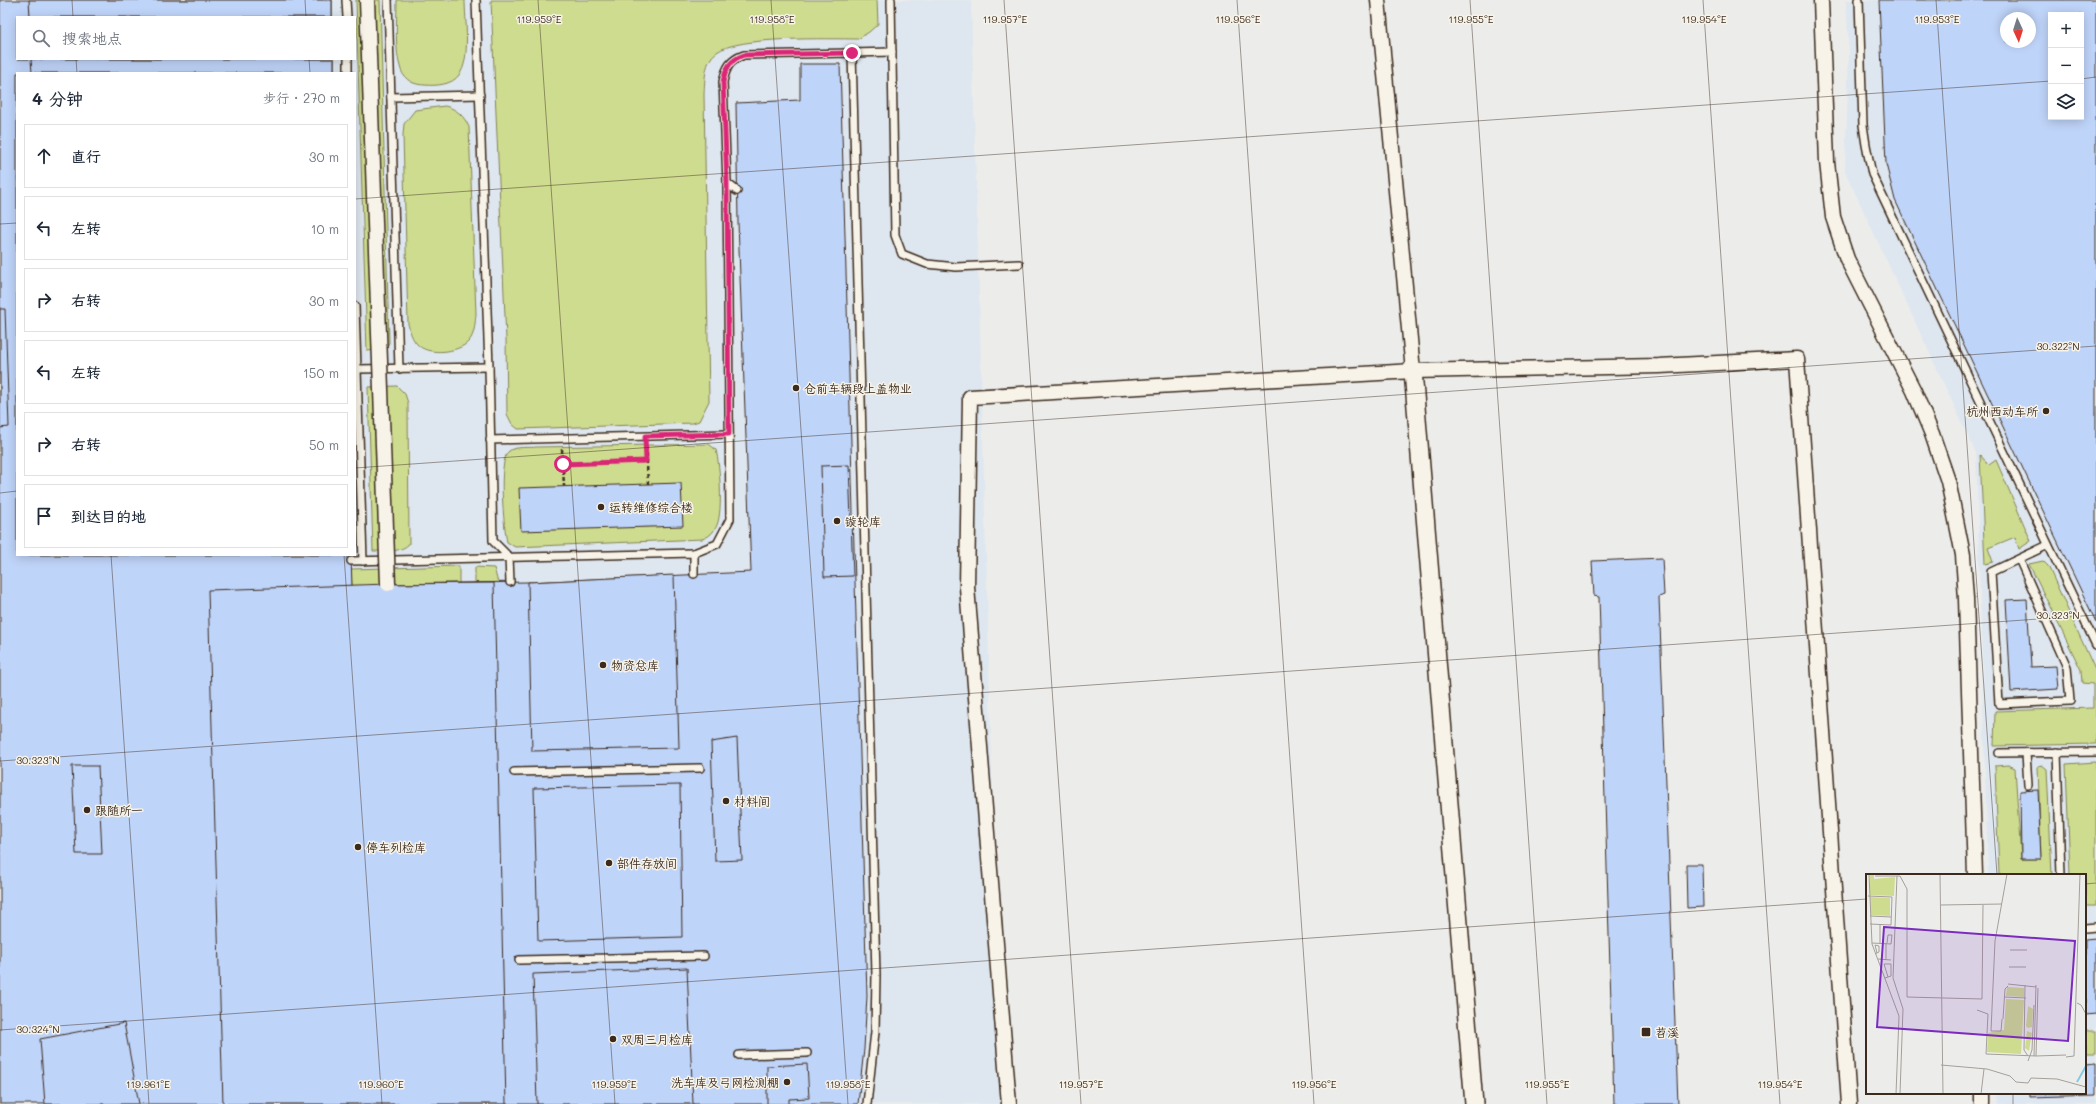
<!DOCTYPE html>
<html lang="zh">
<head>
<meta charset="utf-8">
<style>
	body { margin:0; font-family:Mali,"LXGW WenKai TC",sans-serif; background:#f6f6f7; color:#1f2937 }
	.controls { position:absolute; right:12px; top:12px; display:grid; overflow:hidden; border-radius:0px; box-shadow:0 2px 10px #0003 }
	.controls button { width:36px; height:36px; display:grid; place-items:center; padding:0; border:0; border-bottom:1px solid #e0e1e3; background:#fff; color:#1f2937; font:20px sans-serif }
	.compass { position:absolute; left:2000px; top:12px; width:36px; height:36px; border-radius:50%; background:#fff; box-shadow:0 2px 10px #0003; rotate:176deg }
	.stop { position:absolute; width:12px; height:12px; margin:-9px; border:3px solid #db2777; border-radius:50%; background:#fff }
	.stop.end { background:#db2777; border-color:#fff; box-shadow:0 1px 4px #0008 }
	.list { margin:0; padding:0; list-style:none }
	h2 { display:flex; justify-content:space-between; align-items:center; height:52px; margin:0; padding:0 16px; font-size:17px }
	h2 small { font-size:13px; font-weight:400; color:#747a83 }
	.list li { display:grid; grid-template-columns:26px 1fr auto; gap:12px; align-items:center; box-sizing:border-box; height:64px; margin:0 8px 8px; padding:0 8px; border:1px solid #e0e1e3; border-radius:0px }
	.list b { display:block; font-size:15px; white-space:nowrap }
	.list em { font-size:13px; font-style:normal; color:#747a83 }
	.icon { flex:none; width:22px; height:22px; fill:none; stroke:currentColor; stroke-width:2; stroke-linecap:round; stroke-linejoin:round }
	.map { position:relative; flex:none; width:2096px; height:1104px; overflow:hidden }
	.search { position:absolute; background:#fff; box-shadow:0 2px 10px #0003; left:16px; top:16px; width:340px; height:44px; display:flex; align-items:center; gap:10px; box-sizing:border-box; padding:0 14px; border-radius:0px; color:#747a83; font-size:15px }
	.panel { position:absolute; background:#fff; box-shadow:0 2px 10px #0003; left:16px; top:72px; width:340px; height:484px; border-radius:0px }
	.map>svg:first-child { display:block }
</style>
</head>
<body>
<div class="map">
<svg width="2096" height="1104" viewBox="0 0 2096 1104">
	<rect width="100%" height="100%" fill="#ecedeb"/>
	<filter id="ink" filterUnits="userSpaceOnUse"><feTurbulence type="fractalNoise" baseFrequency=".025" numOctaves="2"/><feDisplacementMap in="SourceGraphic" scale="8" xChannelSelector="R" yChannelSelector="G"/><feConvolveMatrix kernelMatrix="1 2 1 2 8 2 1 2 1" color-interpolation-filters="sRGB"/></filter>
	<g filter="url(#ink)">
		<!-- built -->
		<g fill="#dee6ef" fill-rule="evenodd">
			<path d="M0,0h971l30,1104h-1001zM17,17h338v42h-338zM17,73h338v482h-338z"/>
			<path d="M1846,0h250v1104h-99l-1,-11h89v-218h-97l-12,-422 -131,-282 4,-118zM2051,15h30v102h-30zM2006,18h24v24h-24z"/>
		</g>
		<!-- green -->
		<g fill="#cedc8f" stroke="#848356">
			<path d="M356,0h24l9,343 -4,6 -18,2z"/>
			<path d="M397,0h68c0,19 6,60 -6,75 -7,10 -23,11 -34,10 -10,0 -20,-4 -24,-15 -7,-21 -4,-48 -4,-70z"/>
			<path d="M491,0h386l1,24 -9,8 -11,7c-29,0 -120,-3 -141,13 -13,9 -12,28 -13,42l5,307 -10,20 -6,2 -175,6 -6,-5 -5,-10 -1,-75z"/>
			<path d="M445,106c12,3 19,10 24,21l7,187c-1,8 -1,20 -7,27 -10,12 -42,15 -52,3 -5,-5 -7,-13 -9,-20l-5,-189 1,-11 11,-14z"/>
			<path d="M397,386l8,8 3,9 1,141c-9,9 -24,7 -36,7l-5,-164z"/>
			<path d="M709,444l7,6c4,16 7,60 1,75 -3,7 -8,12 -15,14l-187,8 -8,-5c-3,-14 -10,-82 2,-91 7,-5 19,-3 28,-4z"/>
			<path d="M1980,455l9,10 7,-5 35,81 -12,8 -4,-12 -27,11 5,14 -8,2z"/>
			<path d="M2043,561l5,5 48,106v72l-102,2 1,-35 98,-3v-24l-11,-1 -1,-13 -52,-106z"/>
			<path d="M459,566v18l-107,3 -1,-18z"/>
			<path d="M475,567l19,1 4,15h-23z"/>
			<path d="M2096,762v144h-11v-31h-15l-4,-111z"/>
			<path d="M2008,765l7,3 6,91h20l-3,-93 4,-1 5,4 5,106h-53l-4,-109z"/>
			<rect x="2085" y="1031" width="11" height="21"/>
		</g>
		<!-- building -->
		<g fill="#bfd4f9" stroke="#3b2a1e" fill-rule="evenodd">
			<path d="M0,0h332v17h-315v42h317v14h-317v482h334l1,32 36,-3 140,-2 223,-10 -13,-350 -2,-119 64,-3v-36h40l27,932 -3,53 -6,55h-858z"/>
			<path d="M29,0h303v17h-302z"/>
			<path d="M1879,0h217v622l-201,-422 -9,-36zM2051,15h30v102h-30zM2006,18h24v24h-24z"/>
			<path d="M31,59h303v14h-302z"/>
			<path d="M0,309h5l4,118 -9,1z"/>
			<path d="M849,465l4,111 -29,1 -3,-111z"/>
			<path d="M681,483l2,43 -162,5 -2,-43z"/>
			<path d="M1662,558l2,37 -5,2 19,507h-64l-15,-507 -5,-1 -2,-35z"/>
			<path d="M674,575l5,173 -147,3 -4,-169z"/>
			<path d="M494,583l12,521h-283l-15,-514 180,-6z"/>
			<path d="M2027,599l4,68 25,-1 2,23 -47,3 -5,-92z"/>
			<path d="M737,738l5,122 -27,1 -4,-119z"/>
			<path d="M72,766h26l4,88h-26z"/>
			<path d="M680,785l2,152 -144,4 -4,-153z"/>
			<path d="M2038,790l3,69h-20l-1,-68z"/>
			<path d="M1686,864h16l1,43 -16,1z"/>
			<path d="M2096,938v76l-11,1v-76z"/>
			<path d="M687,968l6,136h-156l-4,-130z"/>
			<path d="M124,1023l15,81h-94l-5,-65z"/>
			<path d="M2096,1062v33l-66,2v-4h55v-30z"/>
			<path d="M807,1064l2,34 -20,1v5h-22v-38z"/>
		</g>
		<g fill="none" stroke-linecap="round" stroke-linejoin="round">
			<defs>
				<g id="service">
					<path d="M346,0l1,17"/>
					<path d="M388,0l11,369"/>
					<path d="M476,0l13,367 4,174 16,16 1,25"/>
					<path d="M891,0l4,235 7,19 25,10 29,3 63,-3"/>
					<path d="M1859,0l4,125 3,20 6,29 224,471"/>
					<path d="M852,53l40,-1"/>
					<path d="M348,59v14"/>
					<path d="M391,97l89,-2"/>
					<path d="M737,191l-10,-8 -4,-101c3,-15 7,-22 21,-27l108,-2 24,922 -1,57 -8,72"/>
					<path d="M355,306l8,255"/>
					<path d="M357,369l132,-2"/>
					<path d="M490,440l239,-6"/>
					<path d="M694,553l23,-9 13,-25 -3,-336"/>
					<path d="M2019,559l48,108 3,34 -71,3 -8,-132 57,-27"/>
					<path d="M351,561l343,-8v21"/>
					<path d="M2057,752l4,123"/>
					<path d="M1999,753l97,-1"/>
					<path d="M2026,753l2,32"/>
					<path d="M514,772l186,-4"/>
					<path d="M2085,928l11,-1"/>
					<path d="M519,960l185,-4"/>
					<path d="M739,1055l68,-2"/>
				</g>
				<g id="minor">
					<path d="M1378,0l35,371"/>
					<path d="M1821,0l6,162 6,55 14,42 67,132 18,43 16,47 8,39 7,35 3,44 9,276"/>
					<path d="M1982,1093v11"/>
					<path d="M1009,1104l-42,-517 3,-190 443,-26 246,-5 138,-7 52,745"/>
				</g>
				<path id="tertiary" d="M1413,371l61,733"/>
			</defs>
			<!-- service casing -->
			<use href="#service" stroke="#3b2a1e" stroke-width="10"/>
			<!-- minor casing -->
			<use href="#minor" stroke="#3b2a1e" stroke-width="17"/>
			<!-- tertiary casing -->
			<use href="#tertiary" stroke="#3b2a1e" stroke-width="20"/>
			<!-- path -->
			<g stroke="#3b2a1e" stroke-width="2.5" stroke-dasharray="4 3" stroke-linecap="butt">
				<path d="M646,446l2,38"/>
				<path d="M562,449l2,37"/>
				<path d="M563,464l83,-3"/>
			</g>
			<!-- service -->
			<use href="#service" stroke="#f7f3e8" stroke-width="7"/>
			<!-- minor -->
			<use href="#minor" stroke="#f7f3e8" stroke-width="14"/>
			<!-- tertiary -->
			<use href="#tertiary" stroke="#f7f3e8" stroke-width="17"/>
			<defs>
				<path id="minor-bridge" d="M367,0l21,584"/>
			</defs>
			<!-- minor-bridge casing -->
			<use href="#minor-bridge" stroke="#3b2a1e" stroke-width="17" stroke-linecap="butt"/>
			<!-- minor-bridge -->
			<use href="#minor-bridge" stroke="#f7f3e8" stroke-width="14"/>
		</g>
	</g>
	<g fill="none" stroke-linecap="round" stroke-linejoin="round" filter="url(#ink)">
		<!-- route -->
		<path stroke="#db2777" stroke-width="5" d="M563,464l83,-3 -1,-25 84,-2 -2,-251 -4,-101c3,-15 7,-22 21,-27l108,-2"/>
	</g>
	<!-- ticks -->
	<path fill="none" stroke="#3b2a1e" stroke-width="1" stroke-opacity="0.45" d="M72,0l1,17M305,0l1,17M538,0l77,1104M771,0l77,1104M1004,0l77,1104M1237,0l77,1104M1470,0l77,1104M1703,0l77,1104M1936,0l61,875M76,59l1,14M309,59l1,14M2081,79l15,-2M355,199l1696,-118M0,224l17,-1M355,468l1741,-122M0,493l17,-2M111,555l38,549M344,555l38,549M0,761l2096,-146M2085,884l11,-1M0,1030l1867,-131M2013,1093v11"/>
	<!-- markers -->
	<g fill="#3b2a1e" stroke="#f7f3e8" stroke-width="1.5">
		<circle cx="796" cy="388" r="4"/>
		<circle cx="2046" cy="411" r="4"/>
		<circle cx="601" cy="507" r="4"/>
		<circle cx="837" cy="521" r="4"/>
		<circle cx="603" cy="665" r="4"/>
		<circle cx="726" cy="801" r="4"/>
		<circle cx="87" cy="810" r="4"/>
		<circle cx="358" cy="847" r="4"/>
		<circle cx="609" cy="863" r="4"/>
		<rect x="1641" y="1027" width="10" height="10" rx="2"/>
		<circle cx="613" cy="1039" r="4"/>
		<circle cx="787" cy="1082" r="4"/>
	</g>
	<g text-anchor="middle" dominant-baseline="central" stroke-width="3" stroke-linejoin="round" paint-order="stroke">
		<!-- poi labels -->
		<g font-size="12" fill="#3b2a1e" stroke="#f7f3e8" text-anchor="start">
			<text x="804" y="388">仓前车辆段上盖物业</text>
			<text x="2038" y="411" text-anchor="end">杭州西动车所</text>
			<text x="609" y="507">运转维修综合楼</text>
			<text x="845" y="521">镟轮库</text>
			<text x="611" y="665">物资总库</text>
			<text x="734" y="801">材料间</text>
			<text x="95" y="810">跟随所一</text>
			<text x="366" y="847">停车列检库</text>
			<text x="617" y="863">部件存放间</text>
			<text x="1655" y="1032">苕溪</text>
			<text x="621" y="1039">双周三月检库</text>
			<text x="779" y="1082" text-anchor="end">洗车库及弓网检测棚</text>
		</g>
	</g>
	<!-- overview -->
	<g transform="translate(1866 874)">
		<rect width="220" height="220" fill="#ecedeb"/>
		<path d="M4,0h4v5l21,-2 -1,19 -24,-1zM4,23l20,1v18l-19,-1zM141,113l17,1v9l-18,-1zM140,125l18,1 -3,54 -34,-2 1,-19 16,-3zM162,132l5,3 -1,18 -4,1 -2,-2zM161,157l5,2 -3,18 -4,-3z" fill="#cedc8f"/>
		<path fill="none" stroke="#84c9e5" stroke-width="2" d="M211,208l9,-16"/>
		<path fill="none" stroke="#a59f99" stroke-width="1" d="M3,0l3,70 27,72 -3,78M74,0l3,220M9,2h25l7,13v108l75,2 1,-94M31,2l-4,102 10,31 -3,85M2,22l24,1 -1,28 -21,-1M75,31l61,-1M4,42l21,1M6,69l19,1 1,-9h-4l-1,8M14,69v-18M144,76h17M9,80l4,-2v-6l-4,-1 2,8M12,85l13,1M20,85v-16M143,93h17M19,104l6,-2v-12h-7l4,13M142,110l28,3M159,111l-1,65 4,6M172,114l-2,68 30,-1M138,123l22,1M211,129l4,2 5,9M111,136l11,4 -2,40 50,2M136,145l-1,12h-10l4,-90 12,-67M137,145l2,-30 3,-3M168,182l2,-71M200,183l8,-1 6,-182M162,187l4,-11 2,-45M75,191l46,4 23,7 6,6 12,1 3,-5 26,1 29,8M115,220l3,-25"/>
		<path fill="#7b2cbf" fill-opacity="0.15" stroke="#7b2cbf" stroke-width="2" d="M18,53l191,14 -7,100 -191,-14z"/>
		<rect width="220" height="220" fill="none" stroke="#3b2a1e" stroke-width="2"/>
	</g>
	<g font-size="10" text-anchor="middle" fill="#3b2a1e" stroke="#f7f3e8" stroke-width="3" stroke-linejoin="round" paint-order="stroke">
		<text x="539" y="23">119.959°E</text>
		<text x="772" y="23">119.958°E</text>
		<text x="1005" y="23">119.957°E</text>
		<text x="1238" y="23">119.956°E</text>
		<text x="1471" y="23">119.955°E</text>
		<text x="1704" y="23">119.954°E</text>
		<text x="1937" y="23">119.953°E</text>
		<text x="2058" y="350">30.322°N</text>
		<text x="2058" y="619">30.323°N</text>
		<text x="38" y="764">30.323°N</text>
		<text x="38" y="1033">30.324°N</text>
		<text x="148" y="1088">119.961°E</text>
		<text x="381" y="1088">119.960°E</text>
		<text x="614" y="1088">119.959°E</text>
		<text x="848" y="1088">119.958°E</text>
		<text x="1081" y="1088">119.957°E</text>
		<text x="1314" y="1088">119.956°E</text>
		<text x="1547" y="1088">119.955°E</text>
		<text x="1780" y="1088">119.954°E</text>
	</g>
</svg>
<div class="controls">
<button>+</button>
<button>−</button>
<button><svg class="icon" aria-label="layers" viewBox="0 0 24 24"><path d="M12 4l9 5-9 5-9-5zM3 14l9 5 9-5"/></svg></button>
</div>
<svg class="compass" viewBox="-18 -18 36 36"><path d="M0-13l5 13h-10z" fill="#e53935"/><path d="M0 13l5-13h-10z" fill="#747a83"/></svg>
<div class="stop" style="left:563px;top:464px"></div>
<div class="stop end" style="left:852px;top:53px"></div>
<div class="search"><svg class="icon" aria-label="search" viewBox="0 0 24 24"><circle cx="10" cy="10" r="6"/><path d="M15 15l6 6"/></svg>搜索地点</div>
<section class="panel">
<h2>4 分钟<small>步行 · 270 m</small></h2>
<ul class="list">
<li><svg class="icon" aria-label="ahead" viewBox="0 0 24 24"><path d="M12 20V5M6 11l6-6 6 6"/></svg><div><b>直行</b></div><em>30 m</em></li>
<li><svg class="icon" aria-label="left" viewBox="0 0 24 24"><path d="M17 20v-9H6M10 6l-5 5 5 5"/></svg><div><b>左转</b></div><em>10 m</em></li>
<li><svg class="icon" aria-label="right" viewBox="0 0 24 24"><path d="M7 20v-9h11M14 6l5 5-5 5"/></svg><div><b>右转</b></div><em>30 m</em></li>
<li><svg class="icon" aria-label="left" viewBox="0 0 24 24"><path d="M17 20v-9H6M10 6l-5 5 5 5"/></svg><div><b>左转</b></div><em>150 m</em></li>
<li><svg class="icon" aria-label="right" viewBox="0 0 24 24"><path d="M7 20v-9h11M14 6l5 5-5 5"/></svg><div><b>右转</b></div><em>50 m</em></li>
<li><svg class="icon" aria-label="arrive" viewBox="0 0 24 24"><path d="M6 21V4h12l-3 4 3 4H6"/></svg><div><b>到达目的地</b></div></li>
</ul>
</section>
</div>
</body>
</html>
